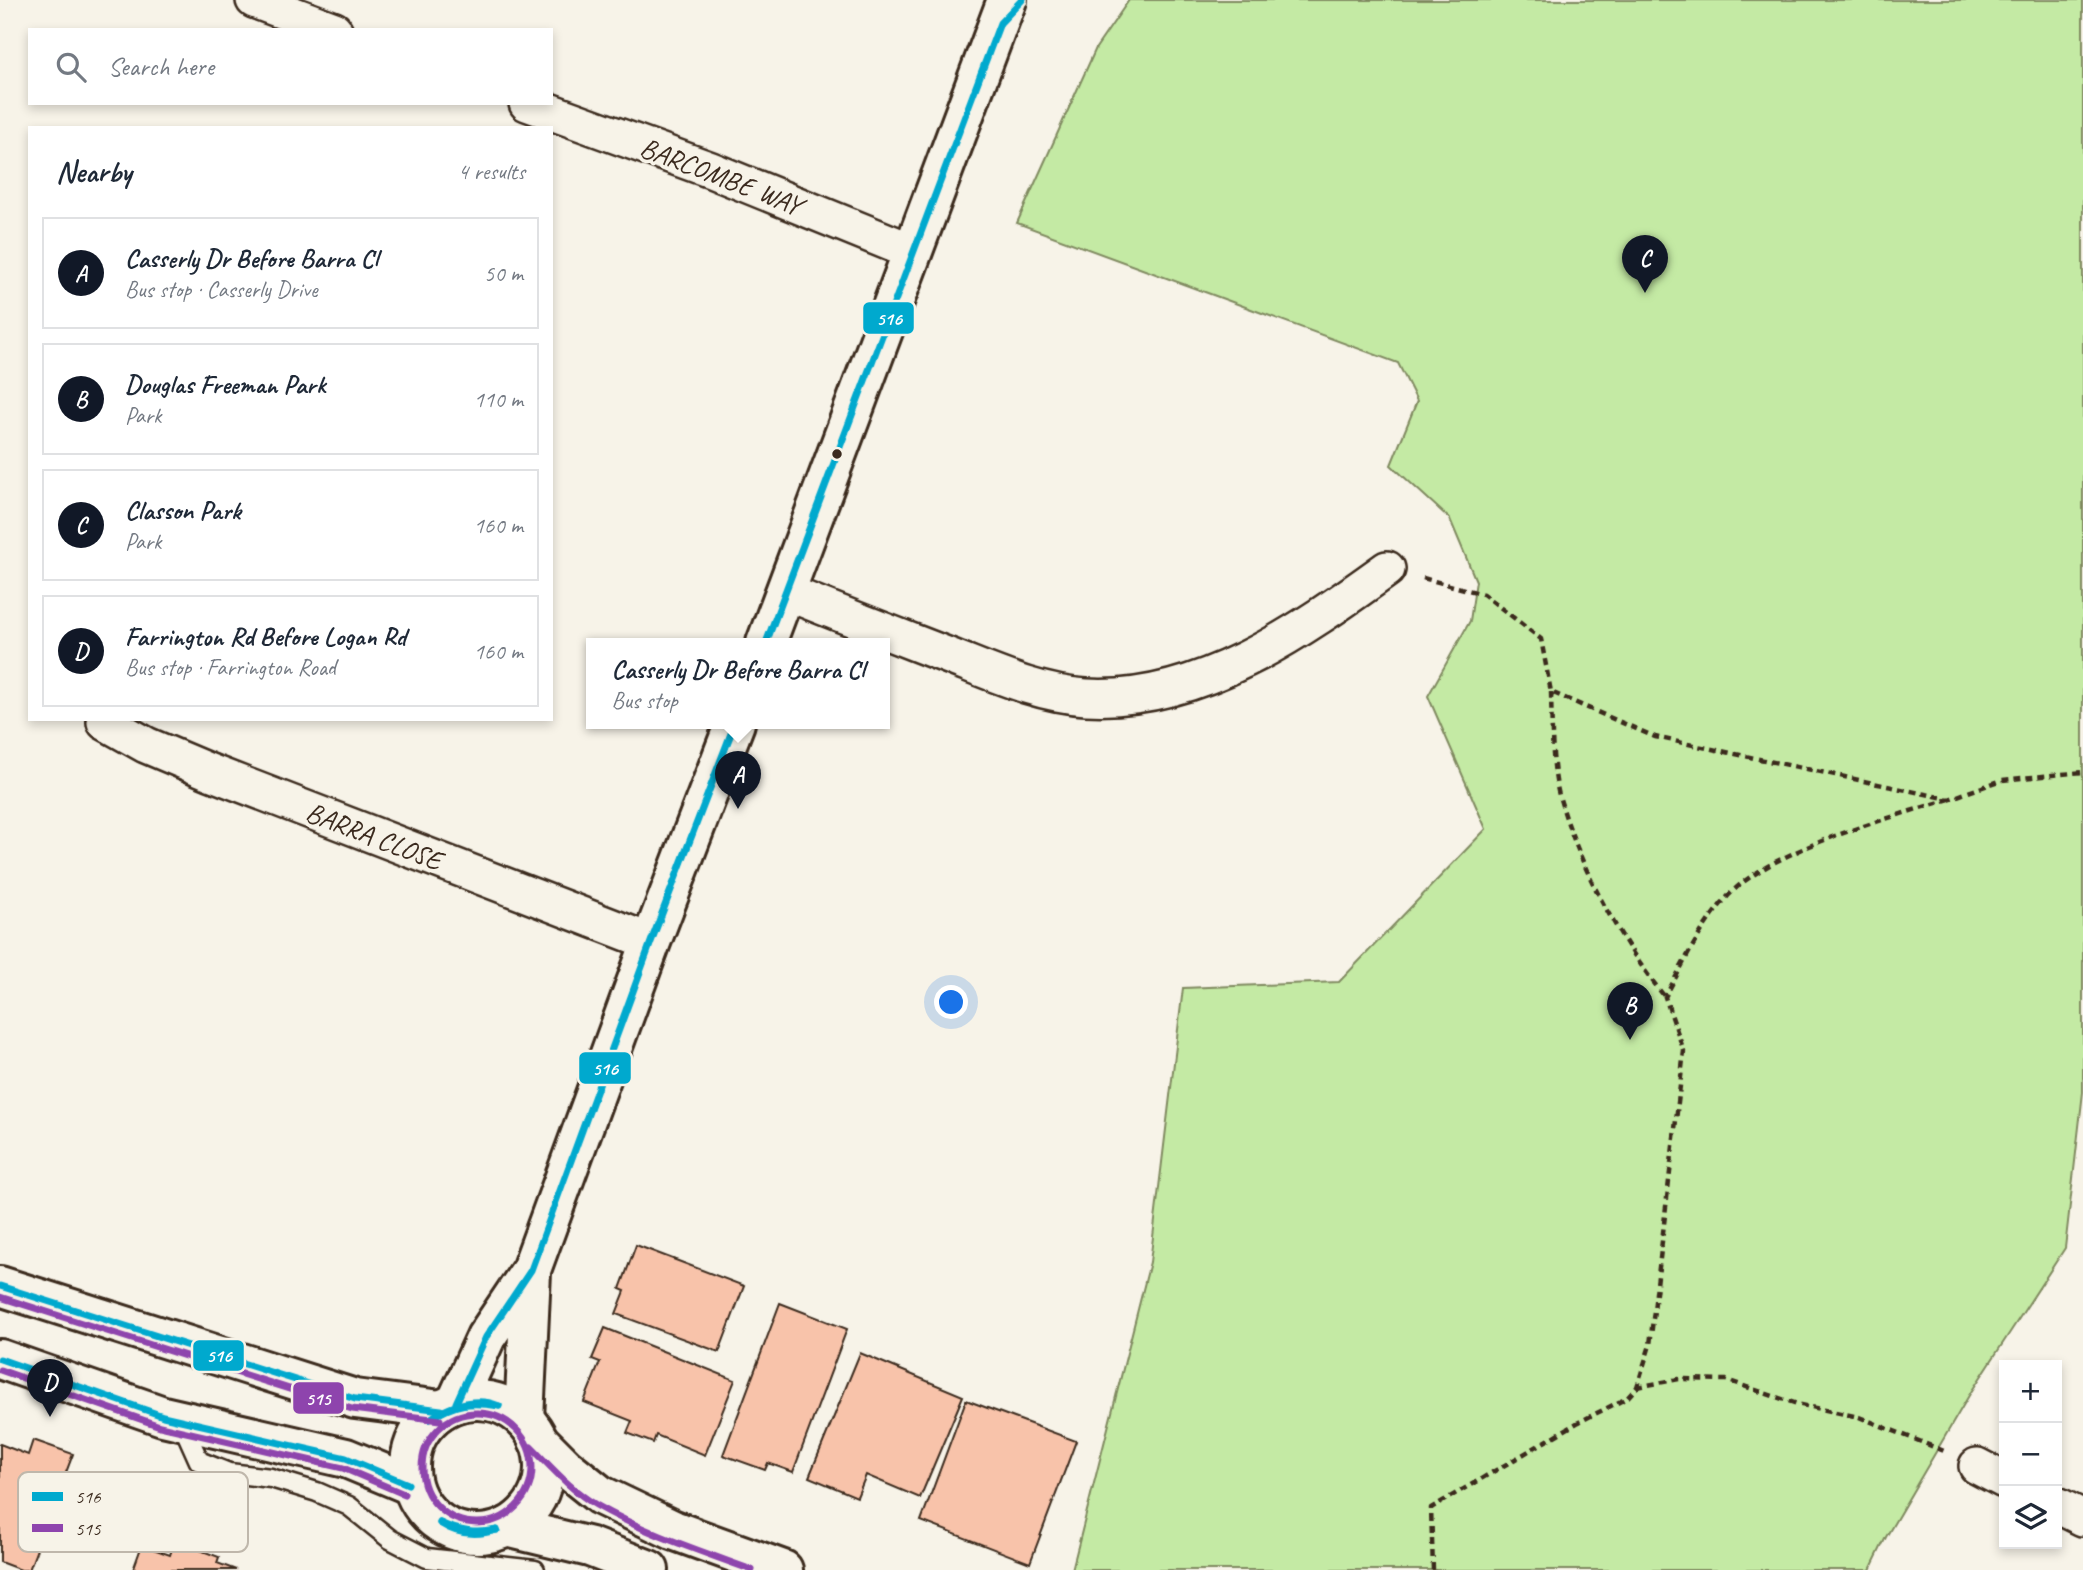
<!DOCTYPE html>
<html lang="en">
<head>
<meta charset="utf-8">
<style>
	body { margin:0; font-family:Caveat,sans-serif; background:#f6f6f7; color:#1f2937 }
	.controls { position:absolute; right:21px; bottom:21px; display:grid; overflow:hidden; border-radius:0px; box-shadow:0 4px 10px #0003 }
	.controls button { width:63px; height:63px; display:grid; place-items:center; padding:0; border:0; border-bottom:2px solid #e0e1e3; background:#fff; color:#1f2937; font:35px sans-serif }
	.you { position:absolute; left:952px; top:1003px; width:24px; height:24px; margin:-18px; border:5px solid #fff; border-radius:50%; background:#1a73e8; box-shadow:0 0 0 10px #1a73e833 }
	.badge { display:grid; place-items:center; width:46px; height:46px; border-radius:50%; background:#111827; color:#fff; font-size:23px; font-weight:700 }
	.pin { position:absolute; translate:-50% -58px; filter:drop-shadow(0 2px 4px #0008) }
	.pin::after { content:''; position:absolute; top:37px; width:24px; height:21px; background:inherit; clip-path:polygon(0 0,100% 0,50% 100%) }
	.popup { position:absolute; left:586px; top:638px; width:304px; height:91px; box-sizing:border-box; display:grid; place-content:center; border-radius:0px; background:#fff; filter:drop-shadow(0 2px 5px #0005); font-size:23px; white-space:nowrap; color:#747a83 }
	.popup b { font-size:26px; color:#1f2937 }
	.popup::after { content:''; position:absolute; left:50%; top:100%; margin-left:-14px; border:14px solid transparent; border-top-color:#fff }
	.list { margin:0; padding:0; list-style:none }
	h2 { display:flex; justify-content:space-between; align-items:center; height:91px; margin:0; padding:0 28px; font-size:30px }
	h2 small { font-size:23px; font-weight:400; color:#747a83 }
	.list li { display:grid; grid-template-columns:46px 1fr auto; gap:21px; align-items:center; box-sizing:border-box; height:112px; margin:0 14px 14px; padding:0 14px; border:2px solid #e0e1e3; border-radius:0px }
	.list b { display:block; font-size:26px; white-space:nowrap }
	.list p { margin:0; font-size:23px; white-space:nowrap; color:#747a83 }
	.list em { font-size:23px; font-style:normal; color:#747a83 }
	.icon { flex:none; width:38px; height:38px; fill:none; stroke:currentColor; stroke-width:2; stroke-linecap:round; stroke-linejoin:round }
	.map { position:relative; flex:none; width:2083px; height:1570px; overflow:hidden }
	.search { position:absolute; background:#fff; box-shadow:0 4px 10px #0003; left:28px; top:28px; width:525px; height:77px; display:flex; align-items:center; gap:18px; box-sizing:border-box; padding:0 24px; border-radius:0px; color:#747a83; font-size:26px }
	.panel { position:absolute; background:#fff; box-shadow:0 4px 10px #0003; left:28px; top:126px; width:525px; height:595px; border-radius:0px }
	.map>svg:first-child { display:block }
</style>
</head>
<body>
<div class="map">
<svg width="2083" height="1570" viewBox="0 0 2083 1570">
	<rect width="100%" height="100%" fill="#f7f3e8"/>
	<filter id="ink" filterUnits="userSpaceOnUse"><feTurbulence type="fractalNoise" baseFrequency=".0143" numOctaves="2"/><feDisplacementMap in="SourceGraphic" scale="14" xChannelSelector="R" yChannelSelector="G"/><feConvolveMatrix kernelMatrix="1 2 1 2 8 2 1 2 1" color-interpolation-filters="sRGB"/></filter>
	<g filter="url(#ink)">
		<!-- green -->
		<path fill="#c4eaa4" stroke="#808a61" stroke-width="2" d="M1129,0h954v1092l-18,156 -94,144 -85,145 -16,33h-798l78,-308 33,-274 156,-6 147,-153 -58,-133 42,-75 6,-40 -26,-62 -59,-54 26,-64 -19,-38 -381,-140 79,-175z"/>
		<!-- building -->
		<g fill="#f8c3aa" stroke="#3b2a1e" stroke-width="2">
			<path d="M636,1245l108,41 -25,66 -103,-38 9,-23 -5,-2z"/>
			<path d="M780,1303l67,26 -54,143 -25,-9 -3,7 -42,-15z"/>
			<path d="M605,1328l130,52 -30,75 -49,-20 -3,8 -26,-10 5,-12 -48,-19 16,-40 -8,-3z"/>
			<path d="M860,1353l103,43 -43,102 -54,-23 -9,22 -48,-20z"/>
			<path d="M966,1400l110,41 -46,122 -109,-42z"/>
			<path d="M33,1440l40,14 -44,116h-8l-21,-8v-118l28,11z"/>
			<path d="M181,1543l38,14 -2,6 19,7h-103l9,-25 28,10 3,-9 6,2z"/>
		</g>
		<g fill="none" stroke-linecap="round" stroke-linejoin="round">
			<defs>
				<path id="service" d="M182,1423l17,38 30,12 42,5 46,14 32,14 41,33 37,19 108,12"/>
				<g id="minor">
					<path d="M254,0l80,30"/>
					<path d="M527,103l184,67 202,82"/>
					<path d="M786,592c54,22 109,43 163,64 44,17 89,38 137,41 112,7 215,-66 301,-128"/>
					<path d="M106,719l-1,3 41,23 64,27 441,170"/>
					<path d="M1977,1466l27,14"/>
					<path d="M2057,1505l26,13"/>
				</g>
				<g id="tertiary">
					<path d="M766,643l241,-643"/>
					<path d="M456,1403l30,-66 45,-67 120,-328 84,-219"/>
					<path d="M524,1419l7,-147"/>
				</g>
				<g id="secondary">
					<path d="M0,1286l355,113 86,11"/>
					<path d="M0,1359l163,57 183,42 65,27"/>
					<circle cx="477" cy="1467" r="67"/>
					<path d="M538,1440l27,27 35,28 73,35 110,40"/>
					<path d="M507,1527l83,20 59,23"/>
				</g>
			</defs>
			<!-- service casing -->
			<use href="#service" stroke="#3b2a1e" stroke-width="23"/>
			<!-- minor casing -->
			<use href="#minor" stroke="#3b2a1e" stroke-width="40"/>
			<!-- tertiary casing -->
			<use href="#tertiary" stroke="#3b2a1e" stroke-width="44"/>
			<!-- secondary casing -->
			<use href="#secondary" stroke="#3b2a1e" stroke-width="44"/>
			<!-- path -->
			<g stroke="#3b2a1e" stroke-width="4.5" stroke-dasharray="7 5" stroke-linecap="butt">
				<path d="M1423,578l60,16 58,45 10,53 104,45 294,62 53,-19 81,-8"/>
				<path d="M1551,692c1,33 0,75 9,107 21,71 59,141 105,198"/>
				<path d="M1637,1387l42,-8 47,1 71,24 62,13 85,34"/>
				<path d="M1433,1570l-2,-62 146,-85 50,-25 10,-11 13,-42 34,-294 -19,-54c19,-34 37,-74 65,-103 44,-46 158,-75 219,-95"/>
			</g>
			<!-- service -->
			<use href="#service" stroke="#f7f3e8" stroke-width="18"/>
			<!-- minor -->
			<use href="#minor" stroke="#f7f3e8" stroke-width="35"/>
			<!-- tertiary -->
			<use href="#tertiary" stroke="#f7f3e8" stroke-width="38"/>
			<!-- secondary -->
			<use href="#secondary" stroke="#f7f3e8" stroke-width="38"/>
			<defs>
				<g id="bus-1">
					<path d="M766,643l234,-620 22,-23"/>
					<path d="M0,1286l355,113 86,11"/>
					<path d="M0,1359l163,57 183,42 62,26"/>
					<path d="M456,1403l30,-66 45,-67 120,-328 84,-219"/>
					<path d="M430,1419c21,-14 45,-23 69,-13"/>
					<path d="M430,1419c26,-16 40,-18 69,-13"/>
					<path d="M440,1523c20,9 36,11 57,7"/>
					<path d="M440,1523c18,12 37,13 57,7"/>
				</g>
				<g id="bus-2">
					<path d="M0,1297l352,112 88,11"/>
					<path d="M0,1370l160,56 183,42 61,26"/>
					<circle cx="477" cy="1468" r="55"/>
					<path d="M531,1447c20,20 41,44 65,58 49,28 104,46 156,65"/>
				</g>
			</defs>
			<!-- bus-1 casing -->
			<use href="#bus-1" stroke="#f7f3e8" stroke-width="12"/>
			<!-- bus-2 casing -->
			<use href="#bus-2" stroke="#f7f3e8" stroke-width="12"/>
			<!-- bus-1 -->
			<use href="#bus-1" stroke="#00a9ce" stroke-width="7"/>
			<!-- bus-2 -->
			<use href="#bus-2" stroke="#8e44ad" stroke-width="7"/>
		</g>
	</g>
	<!-- markers -->
	<circle fill="#3b2a1e" stroke="#f7f3e8" stroke-width="2.5" cx="837" cy="454" r="6"/>
	<g text-anchor="middle" dominant-baseline="central" stroke-width="7" stroke-linejoin="round" paint-order="stroke">
		<!-- street labels -->
		<g font-size="28" fill="#3b2a1e" stroke="#f7f3e8">
			<text transform="translate(721 176) rotate(21)">BARCOMBE WAY</text>
			<text transform="translate(374 836) rotate(21)">BARRA CLOSE</text>
		</g>
	</g>
	<!-- legend -->
	<rect x="18" y="1472" width="230" height="80" rx="10" fill="#f7f3e8" stroke="#bfb7ab" stroke-width="2"/>
	<rect x="32" y="1492" width="31" height="9" fill="#00a9ce"/>
	<rect x="32" y="1524" width="31" height="8" fill="#8e44ad"/>
	<g font-size="19" fill="#3b2a1e">
		<text x="75" y="1503">516</text>
		<text x="75" y="1535">515</text>
	</g>
	<g stroke="#f7f3e8" stroke-width="2.5">
		<rect x="862" y="301" width="53" height="34" rx="7" fill="#00a9ce"/>
		<rect x="578" y="1051" width="54" height="34" rx="7" fill="#00a9ce"/>
		<rect x="192" y="1339" width="53" height="33" rx="7" fill="#00a9ce"/>
		<rect x="292" y="1381" width="53" height="34" rx="7" fill="#8e44ad"/>
	</g>
	<g font-size="19" text-anchor="middle" font-weight="bold" fill="#fff">
		<text x="889" y="325">516</text>
		<text x="605" y="1075">516</text>
		<text x="219" y="1362">516</text>
		<text x="318" y="1405">515</text>
	</g>
</svg>
<div class="controls">
<button>+</button>
<button>−</button>
<button><svg class="icon" aria-label="layers" viewBox="0 0 24 24"><path d="M12 4l9 5-9 5-9-5zM3 14l9 5 9-5"/></svg></button>
</div>
<div class="you"></div>
<div class="pin badge" style="left:738px;top:809px">A</div>
<div class="popup"><b>Casserly Dr Before Barra Cl</b>Bus stop</div>
<div class="pin badge" style="left:1630px;top:1040px">B</div>
<div class="pin badge" style="left:1645px;top:293px">C</div>
<div class="pin badge" style="left:50px;top:1417px">D</div>
<div class="search"><svg class="icon" aria-label="search" viewBox="0 0 24 24"><circle cx="10" cy="10" r="6"/><path d="M15 15l6 6"/></svg>Search here</div>
<section class="panel">
<h2>Nearby<small>4 results</small></h2>
<ul class="list">
<li><span class="badge">A</span><div><b>Casserly Dr Before Barra Cl</b><p>Bus stop · Casserly Drive</p></div><em>50 m</em></li>
<li><span class="badge">B</span><div><b>Douglas Freeman Park</b><p>Park</p></div><em>110 m</em></li>
<li><span class="badge">C</span><div><b>Classon Park</b><p>Park</p></div><em>160 m</em></li>
<li><span class="badge">D</span><div><b>Farrington Rd Before Logan Rd</b><p>Bus stop · Farrington Road</p></div><em>160 m</em></li>
</ul>
</section>
</div>
</body>
</html>
